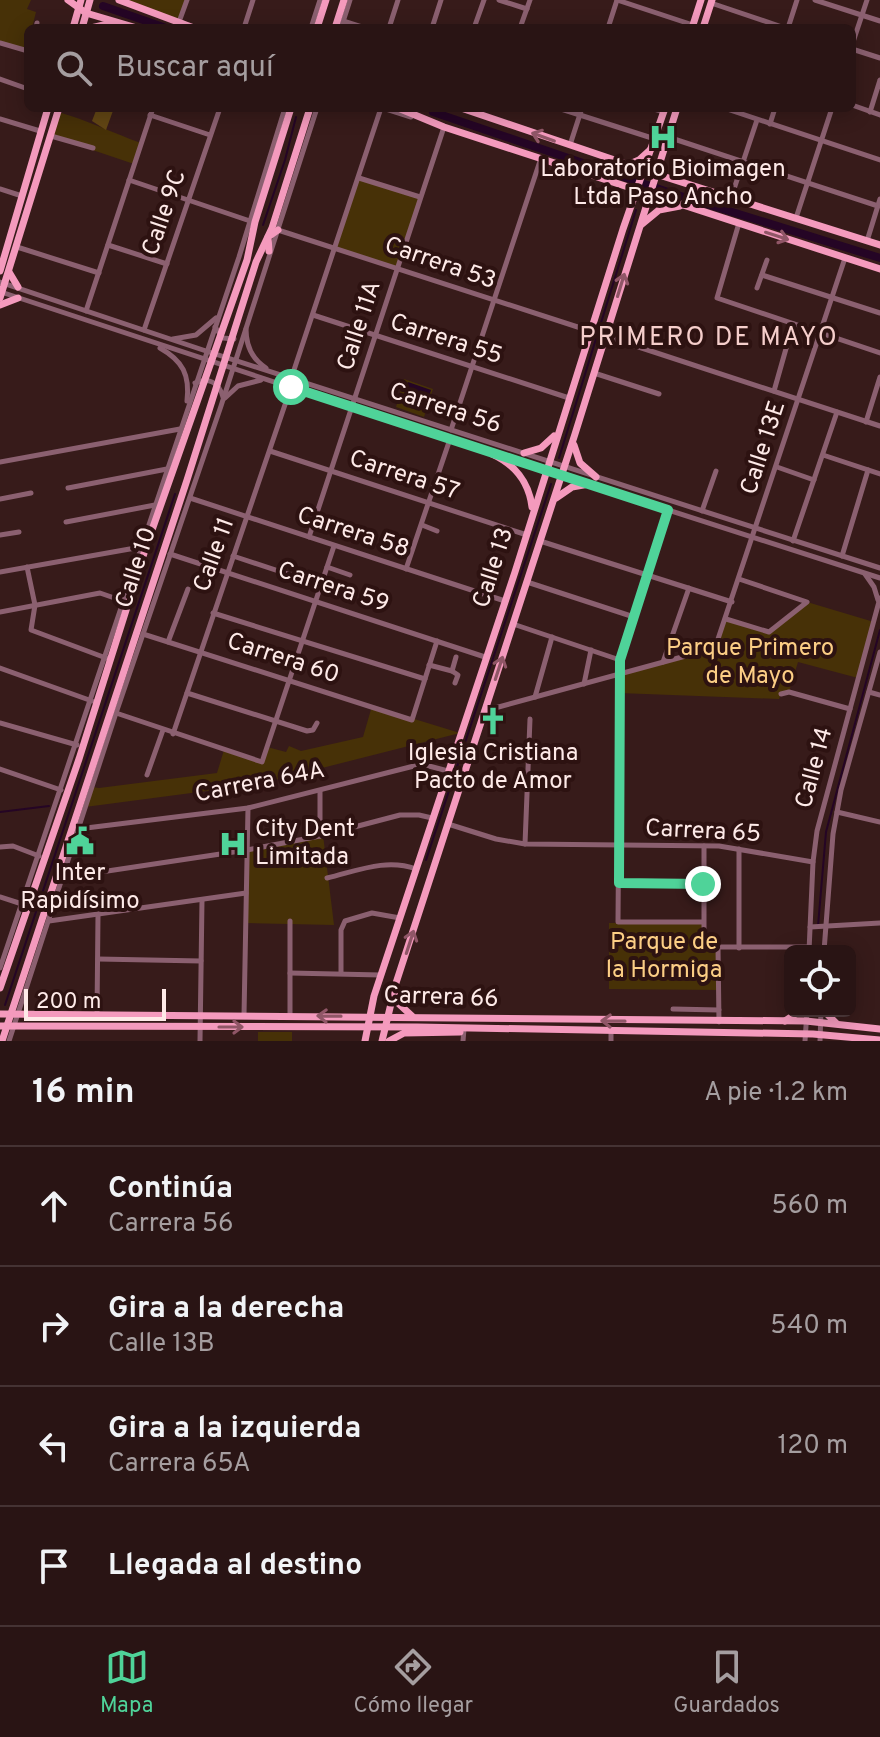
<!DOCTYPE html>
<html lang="es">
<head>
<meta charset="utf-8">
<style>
	body { margin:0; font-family:Overpass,sans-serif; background:#352122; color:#f1f3f6 }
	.controls { position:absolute; right:24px; bottom:24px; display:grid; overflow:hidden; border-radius:12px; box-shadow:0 4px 20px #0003 }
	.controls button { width:72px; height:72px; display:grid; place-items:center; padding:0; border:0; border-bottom:2px solid #453334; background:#291414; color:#f1f3f6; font:40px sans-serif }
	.scale { position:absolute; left:24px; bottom:20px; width:142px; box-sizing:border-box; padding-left:8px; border:4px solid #feeae8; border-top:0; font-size:22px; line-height:28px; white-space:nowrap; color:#feeae8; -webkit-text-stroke:6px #2d1211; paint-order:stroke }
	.stop { position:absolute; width:24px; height:24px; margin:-18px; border:6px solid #4fd399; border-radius:50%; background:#fff }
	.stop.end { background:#4fd399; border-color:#fff; box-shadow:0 2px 8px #0008 }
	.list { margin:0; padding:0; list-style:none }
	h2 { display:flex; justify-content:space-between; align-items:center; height:104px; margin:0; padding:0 32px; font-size:34px }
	h2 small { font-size:26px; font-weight:400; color:#a59ea0 }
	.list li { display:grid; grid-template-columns:52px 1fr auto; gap:24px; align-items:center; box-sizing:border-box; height:120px; padding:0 32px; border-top:2px solid #453334 }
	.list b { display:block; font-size:30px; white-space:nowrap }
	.list p { margin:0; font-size:26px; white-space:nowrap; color:#a59ea0 }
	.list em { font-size:26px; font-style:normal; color:#a59ea0 }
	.icon { flex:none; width:44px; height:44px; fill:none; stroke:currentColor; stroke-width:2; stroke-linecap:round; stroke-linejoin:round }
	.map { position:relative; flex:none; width:880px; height:1041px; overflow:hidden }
	.search { position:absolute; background:#291414; box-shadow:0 4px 20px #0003; left:24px; right:24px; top:24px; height:88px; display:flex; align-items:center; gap:20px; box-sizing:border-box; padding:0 28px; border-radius:12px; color:#a59ea0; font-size:30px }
	.sheet { height:584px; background:#291414 }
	nav { display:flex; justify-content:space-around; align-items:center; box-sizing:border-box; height:112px; border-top:2px solid #453334; background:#291414; font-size:22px; color:#a59ea0 }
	nav a { display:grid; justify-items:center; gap:4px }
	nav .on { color:#4fd399 }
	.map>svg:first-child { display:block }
</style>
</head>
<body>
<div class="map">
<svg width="880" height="1041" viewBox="0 0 880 1041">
	<rect width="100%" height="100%" fill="#371b1a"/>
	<!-- green -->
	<g fill="#473107">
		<path d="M0,0h31l-4,9 9,3 -4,16h-4l-2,22 -26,-7z"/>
		<path d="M120,0h67l-8,22z"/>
		<path d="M58,112c29,8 55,21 83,31l-7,21 -83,-28z"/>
		<path d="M359,178l61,19 -22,71 -63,-19z"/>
		<path d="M404,379l29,10 -9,28 -28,-10z"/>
		<path d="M807,602l67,20 -16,56 -60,-16 -9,30 -8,2 -2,5 -160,-6v-19l96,-26 11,-29 43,13z"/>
		<path d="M372,706l88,27 -201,51 -174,23 7,-20 7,1 118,-15 7,-23 38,12 5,-15 19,5 3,-6 12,5 62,-14z"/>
		<path d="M323,835l11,90 -89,-2 2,-73z"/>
		<path d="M703,922v19l15,6 1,43 -110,-1v-66z"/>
		<rect x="258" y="1032" width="34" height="9"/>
	</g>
	<!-- forest -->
	<path fill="#624614" d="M97,108h17l-8,22 -14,-9z"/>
	<!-- water -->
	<path fill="#250525" d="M408,382l23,8 -4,13 -23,-7z"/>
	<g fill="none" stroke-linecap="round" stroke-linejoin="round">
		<!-- stream -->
		<g stroke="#250525" stroke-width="2">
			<path d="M263,225l22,-65 11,-43"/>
			<path d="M559,458l77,-248"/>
			<path d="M0,812l49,-6"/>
			<path d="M426,860l125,-376"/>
			<path d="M818,926l8,-94 54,-202"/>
			<path d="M5,1005l170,-511"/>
		</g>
		<!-- river -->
		<g stroke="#250525" stroke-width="8">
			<path d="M103,6l63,22"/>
			<path d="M433,112l235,80 212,66"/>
		</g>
		<!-- minor -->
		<g stroke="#8b6070" stroke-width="5">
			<path d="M499,0l28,9"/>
			<path d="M617,0l76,25"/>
			<path d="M815,0l65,21"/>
			<path d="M711,3l74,25"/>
			<path d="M343,21l22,7"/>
			<path d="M183,23l-4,-1 8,-22"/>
			<path d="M36,28l1,-5"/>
			<path d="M244,28l9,-28"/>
			<path d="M311,28l9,-28"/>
			<path d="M341,28l9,-28"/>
			<path d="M389,28l9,-28"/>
			<path d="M432,28l9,-28"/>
			<path d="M474,28l10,-28"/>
			<path d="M520,28l10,-28"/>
			<path d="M608,28l9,-28"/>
			<path d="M788,28l9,-28"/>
			<path d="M0,43l28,8"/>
			<path d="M852,45l15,-45"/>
			<path d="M852,49l28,9"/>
			<path d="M0,79l28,10"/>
			<path d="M852,105l28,10"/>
			<path d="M383,108l28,9"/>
			<path d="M558,108l97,31"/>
			<path d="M651,108l13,4"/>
			<path d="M724,108l156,52"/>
			<path d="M870,112l10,-32"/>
			<path d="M150,115l60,20"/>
			<path d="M0,119l40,12"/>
			<path d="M770,124l5,-16"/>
			<path d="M51,136l42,12"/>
			<path d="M668,137l210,69"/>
			<path d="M570,145l12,-37"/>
			<path d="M359,178l61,19"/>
			<path d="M129,180l121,41"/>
			<path d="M0,189l22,7"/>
			<path d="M731,198l26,-78"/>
			<path d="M796,218l36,-110"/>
			<path d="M739,223l-22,75 163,55"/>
			<path d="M278,230l312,101"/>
			<path d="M867,241l13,-42"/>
			<path d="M108,245l59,19"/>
			<path d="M17,247l82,26"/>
			<path d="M762,275l118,38"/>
			<path d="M0,282l206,69 674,217"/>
			<path d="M757,288l10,-28"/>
			<path d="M1,292l492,162"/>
			<path d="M86,311l67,-203"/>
			<path d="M313,315l256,83"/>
			<path d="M215,327l8,11 11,1"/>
			<path d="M246,329c0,16 6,30 20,39"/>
			<path d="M144,330l76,-222"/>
			<path d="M605,336l275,90"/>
			<path d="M173,339l23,-4 20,-17"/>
			<path d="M160,348c23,13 30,27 27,53"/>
			<path d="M594,373l65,21"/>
			<path d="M291,379l90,-271"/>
			<path d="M195,383c13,-6 24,-1 28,14"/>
			<path d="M774,391l19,-67"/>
			<path d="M225,398l13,-12 23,-6"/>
			<path d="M866,422l14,-45"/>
			<path d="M451,430l90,-272"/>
			<path d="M270,451l257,84"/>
			<path d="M823,455l57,19"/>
			<path d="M503,457l377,121"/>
			<path d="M0,462l180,-33"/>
			<path d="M777,467l37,13"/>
			<path d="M68,488l99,-19"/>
			<path d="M190,498l315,103"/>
			<path d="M0,499l31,-6"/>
			<path d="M668,510l-48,150 -2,262h85"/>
			<path d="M702,511l14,-40"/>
			<path d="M66,522l89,-17"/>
			<path d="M422,525l15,6"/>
			<path d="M0,535l19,-3"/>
			<path d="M309,537l135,-410"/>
			<path d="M540,541l192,61"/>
			<path d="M793,541l44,-129"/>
			<path d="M170,554l315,103"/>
			<path d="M233,556l88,29"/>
			<path d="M842,556l26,-86"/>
			<path d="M27,567l8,38 -4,25 75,28"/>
			<path d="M327,567l23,8"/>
			<path d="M406,569l44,-130"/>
			<path d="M0,572l141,-25"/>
			<path d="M865,574l9,13 4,13"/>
			<path d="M527,582l107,35"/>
			<path d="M0,612l100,-19 23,8"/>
			<path d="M213,613l212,66"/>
			<path d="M726,619l43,13 38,-30 -68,-23"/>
			<path d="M513,624l107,36"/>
			<path d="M143,634l269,86 25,-79"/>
			<path d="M168,642l20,-53"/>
			<path d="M663,662l26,-74"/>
			<path d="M429,665l23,6 4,-14"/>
			<path d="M0,668l92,33"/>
			<path d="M452,671l6,4 -3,8"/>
			<path d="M584,684l7,-34"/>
			<path d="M869,692l11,3"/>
			<path d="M187,693l120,38 6,-1 4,-7"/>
			<path d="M781,694l8,-2 61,17"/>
			<path d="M535,697l17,-60"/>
			<path d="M484,711l231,-63 130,-390"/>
			<path d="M116,713l146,49 72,-216"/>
			<path d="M0,723l77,22"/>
			<path d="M173,734l118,-347"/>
			<path d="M0,769l61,21"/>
			<path d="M147,775l16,-45"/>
			<path d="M320,791v45"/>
			<path d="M837,812l43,10"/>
			<path d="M448,824l48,15 29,5 194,2 94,16"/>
			<path d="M78,829l170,-21 166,-42h15l19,5"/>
			<path d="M525,844l5,-125"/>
			<path d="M704,846v98l14,3h91"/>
			<path d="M0,847l13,-1 26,10"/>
			<path d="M739,849v99"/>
			<path d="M61,878l186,-28 73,-14 80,-21h19l13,3"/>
			<path d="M327,878c30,-7 59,-20 89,-9"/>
			<path d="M619,883l84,1"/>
			<path d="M0,897l22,7"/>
			<path d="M49,921l197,-28"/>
			<path d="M810,927l70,-4"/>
			<path d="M718,947l1,75"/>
			<path d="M809,951l4,-89 4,-31 63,-233"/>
			<path d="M824,951l9,-117 8,-44 39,-138"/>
			<path d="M98,959l103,2"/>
			<path d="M0,968l239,-711 46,-149"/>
			<path d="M290,973l91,2"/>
			<path d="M341,973v-43l4,-9 27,-8 28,5"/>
			<path d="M673,1009l46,1"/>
			<path d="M97,1014l1,-99"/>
			<path d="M244,1015l4,-207"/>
			<path d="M290,1015v-94"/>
			<path d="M9,1041l107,-328 105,-307 96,-298"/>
			<path d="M200,1041l2,-141"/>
			<path d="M463,1041l1,-12"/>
			<path d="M611,1041v-10"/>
			<path d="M805,1041l2,-30"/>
			<path d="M820,1041l1,-30"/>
		</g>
		<!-- major -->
		<g stroke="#f49abd" stroke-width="7">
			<path d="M68,0l18,13 51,15"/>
			<path d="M119,0l75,28"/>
			<path d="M73,28l8,-28"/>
			<path d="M82,28l8,-28"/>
			<path d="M91,28l21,-5"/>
			<path d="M317,28l9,-28"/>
			<path d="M335,28l9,-28"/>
			<path d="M692,28l9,-28"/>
			<path d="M703,28l9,-28"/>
			<path d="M398,108l46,19 436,142"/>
			<path d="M461,108l195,66 224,71"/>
			<path d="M627,165l12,-5 11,-10"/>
			<path d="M642,224l17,-14 21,-4"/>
			<path d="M269,251l-1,-14 10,-7"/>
			<path d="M0,271l48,-163"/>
			<path d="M9,272l9,15"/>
			<path d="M0,298l59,-190"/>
			<path d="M0,305l18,-7"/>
			<path d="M574,445l6,18 16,14"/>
			<path d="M524,453l17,-5 13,-12"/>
			<path d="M492,454c22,10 37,28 40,53"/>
			<path d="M556,498l16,-11 17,-3"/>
			<path d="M0,988l79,-229 67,-212 101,-287 8,-38 36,-114"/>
			<path d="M395,991l4,13 13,12"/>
			<path d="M824,1011l12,12"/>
			<path d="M0,1014l806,7 74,8"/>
			<path d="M785,1021l15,-10"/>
			<path d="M0,1026l417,1 396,7 67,6"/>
			<path d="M2,1041l185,-561 69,-218 16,-34 38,-120"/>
			<path d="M365,1041l9,-45 141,-424 108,-343 42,-121"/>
			<path d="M382,1041l14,-58 179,-549 102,-326"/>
			<path d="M389,1041l15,-8 56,-1"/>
		</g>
	</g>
	<!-- one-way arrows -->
	<defs><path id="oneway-shaft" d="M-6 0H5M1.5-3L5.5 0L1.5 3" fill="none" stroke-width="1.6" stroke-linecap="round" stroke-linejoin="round" transform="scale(2)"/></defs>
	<g stroke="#905667">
		<use href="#oneway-shaft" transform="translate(543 137) rotate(-160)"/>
		<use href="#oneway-shaft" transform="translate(777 236) rotate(18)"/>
		<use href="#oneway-shaft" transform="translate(621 285) rotate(-73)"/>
		<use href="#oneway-shaft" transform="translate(499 668) rotate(-72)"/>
		<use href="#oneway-shaft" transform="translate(410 942) rotate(-72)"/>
		<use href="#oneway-shaft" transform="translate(329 1016) rotate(-179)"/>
		<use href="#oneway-shaft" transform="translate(613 1021) rotate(-179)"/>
		<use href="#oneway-shaft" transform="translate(231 1027)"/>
	</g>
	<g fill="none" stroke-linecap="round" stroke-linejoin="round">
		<!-- route -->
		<path stroke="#4fd399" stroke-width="10" d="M291,387l377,123 -48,150 -1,223 84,1"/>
	</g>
	<!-- icons -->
	<defs>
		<symbol id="hospital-bare" viewBox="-9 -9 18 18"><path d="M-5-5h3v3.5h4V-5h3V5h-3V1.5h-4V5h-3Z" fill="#4fd399" stroke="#2d1211" stroke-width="2.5" paint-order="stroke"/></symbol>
		<symbol id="church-bare" viewBox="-9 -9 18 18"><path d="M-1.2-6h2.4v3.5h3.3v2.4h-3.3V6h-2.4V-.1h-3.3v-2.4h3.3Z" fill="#4fd399" stroke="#2d1211" stroke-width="2.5" paint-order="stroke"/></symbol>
		<symbol id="civic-bare" viewBox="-9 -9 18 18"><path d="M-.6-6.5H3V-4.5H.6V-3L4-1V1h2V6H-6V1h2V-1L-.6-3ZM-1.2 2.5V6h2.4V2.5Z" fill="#4fd399" stroke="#2d1211" stroke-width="2.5" paint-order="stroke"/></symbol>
	</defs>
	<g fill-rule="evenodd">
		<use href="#hospital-bare" x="643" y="117" width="40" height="40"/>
		<use href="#church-bare" x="473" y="701" width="40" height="40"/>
		<use href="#civic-bare" x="60" y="821" width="40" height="40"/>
		<use href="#hospital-bare" x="213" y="824" width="40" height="40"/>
	</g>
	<g text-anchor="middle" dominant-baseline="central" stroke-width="8" stroke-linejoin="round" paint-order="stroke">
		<!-- poi labels -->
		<g font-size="24" fill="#feeae8" stroke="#2d1211">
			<text x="663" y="170">Laboratorio Bioimagen<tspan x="663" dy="28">Ltda Paso Ancho</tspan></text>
			<text x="493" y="754">Iglesia Cristiana<tspan x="493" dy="28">Pacto de Amor</tspan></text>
			<text x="255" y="830" text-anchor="start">City Dent<tspan x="255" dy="28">Limitada</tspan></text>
			<text x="80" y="874">Inter<tspan x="80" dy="28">Rapidísimo</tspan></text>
		</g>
		<!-- street labels -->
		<g font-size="24" fill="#feeae8" stroke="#2d1211">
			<text transform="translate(165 213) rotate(-71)">Calle 9C</text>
			<text transform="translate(440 264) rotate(19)">Carrera 53</text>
			<text transform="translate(360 326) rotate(-72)">Calle 11A</text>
			<text transform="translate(446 340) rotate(18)">Carrera 55</text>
			<text transform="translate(445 409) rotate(18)">Carrera 56</text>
			<text transform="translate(764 448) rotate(-72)">Calle 13E</text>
			<text transform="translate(404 476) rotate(18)">Carrera 57</text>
			<text transform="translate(353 533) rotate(18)">Carrera 58</text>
			<text transform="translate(215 555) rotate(-70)">Calle 11</text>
			<text transform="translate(137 568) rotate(-72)">Calle 10</text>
			<text transform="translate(494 568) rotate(-72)">Calle 13</text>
			<text transform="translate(333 588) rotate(18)">Carrera 59</text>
			<text transform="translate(283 659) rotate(18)">Carrera 60</text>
			<text transform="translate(815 768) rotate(-75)">Calle 14</text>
			<text transform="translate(260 783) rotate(-11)">Carrera 64A</text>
			<text transform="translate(703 832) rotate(3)">Carrera 65</text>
			<text transform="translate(441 998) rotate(2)">Carrera 66</text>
		</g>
		<!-- park labels -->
		<g font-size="24" fill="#fcce85" stroke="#2d1211">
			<text x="750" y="649">Parque Primero<tspan x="750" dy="28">de Mayo</tspan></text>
			<text x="664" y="943">Parque de<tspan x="664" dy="28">la Hormiga</tspan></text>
		</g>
		<!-- neighbourhood labels -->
		<g font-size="26" letter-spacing="2" fill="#f5cecb" stroke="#2d1211">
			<text x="709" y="338">PRIMERO DE MAYO</text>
		</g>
	</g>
</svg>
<div class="controls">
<button><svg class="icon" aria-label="locate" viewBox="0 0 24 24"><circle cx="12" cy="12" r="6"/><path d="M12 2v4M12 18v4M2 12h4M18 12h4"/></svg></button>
</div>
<div class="scale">200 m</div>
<div class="stop" style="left:291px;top:387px"></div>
<div class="stop end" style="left:703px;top:884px"></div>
<div class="search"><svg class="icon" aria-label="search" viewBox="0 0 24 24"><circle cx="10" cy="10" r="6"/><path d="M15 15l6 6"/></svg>Buscar aquí</div>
</div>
<section class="sheet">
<h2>16 min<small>A pie · 1.2 km</small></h2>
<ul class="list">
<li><svg class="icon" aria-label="ahead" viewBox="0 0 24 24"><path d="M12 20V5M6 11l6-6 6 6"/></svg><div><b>Continúa</b><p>Carrera 56</p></div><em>560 m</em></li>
<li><svg class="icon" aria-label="right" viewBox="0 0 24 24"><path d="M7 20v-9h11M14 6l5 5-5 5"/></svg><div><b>Gira a la derecha</b><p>Calle 13B</p></div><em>540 m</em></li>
<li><svg class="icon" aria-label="left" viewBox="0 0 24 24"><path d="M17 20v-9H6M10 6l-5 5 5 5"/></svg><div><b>Gira a la izquierda</b><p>Carrera 65A</p></div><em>120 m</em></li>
<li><svg class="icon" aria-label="arrive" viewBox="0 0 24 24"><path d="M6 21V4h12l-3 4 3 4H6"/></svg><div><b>Llegada al destino</b></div></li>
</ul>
</section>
<nav>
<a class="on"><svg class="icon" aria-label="map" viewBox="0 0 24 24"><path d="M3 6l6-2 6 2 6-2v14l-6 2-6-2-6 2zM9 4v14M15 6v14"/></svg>Mapa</a>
<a><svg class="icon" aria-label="directions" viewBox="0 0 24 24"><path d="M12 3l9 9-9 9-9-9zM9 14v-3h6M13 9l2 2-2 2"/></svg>Cómo llegar</a>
<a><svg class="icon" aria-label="saved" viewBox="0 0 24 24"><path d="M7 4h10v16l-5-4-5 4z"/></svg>Guardados</a>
</nav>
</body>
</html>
